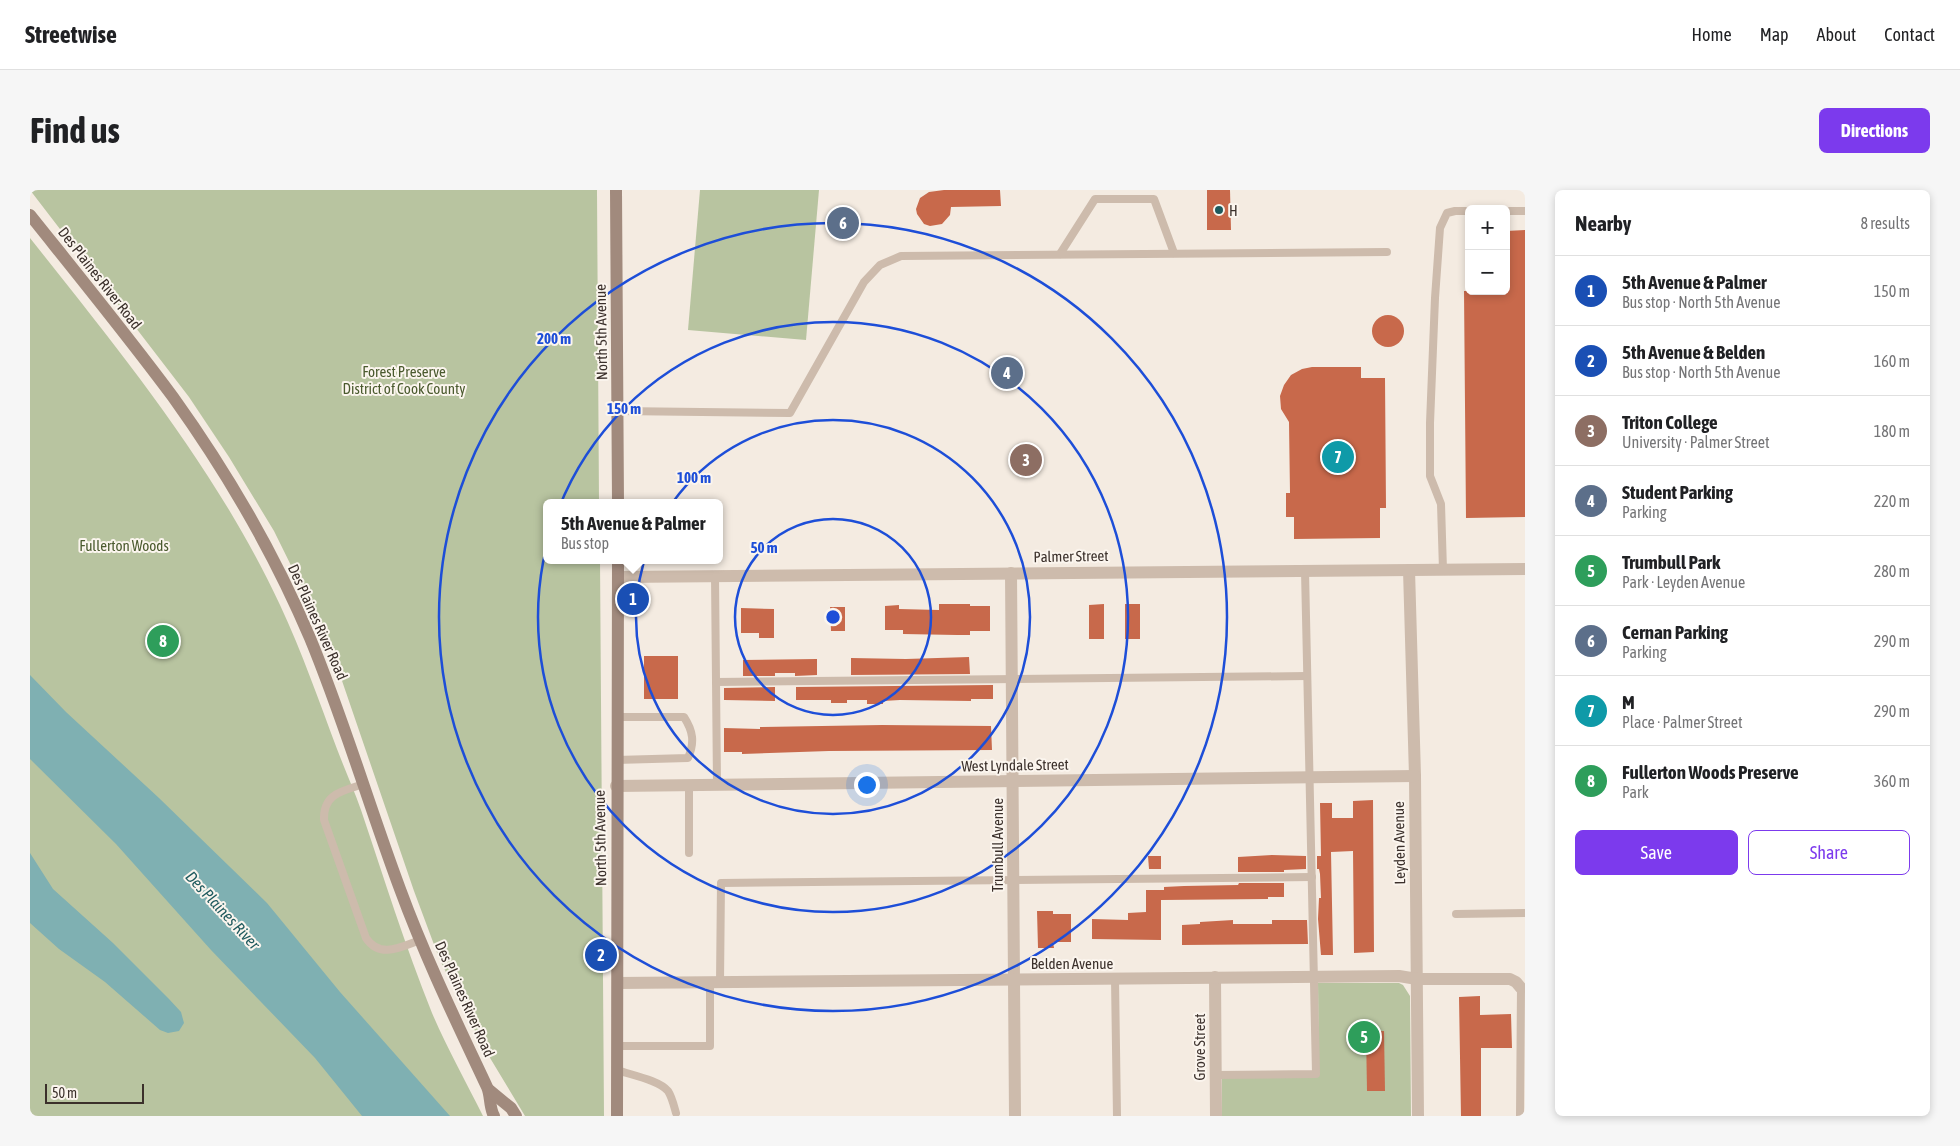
<!DOCTYPE html>
<html lang="en">
<head>
<meta charset="utf-8">
<style>
	body { margin:0; font-family:"Asap Condensed",sans-serif; background:#f6f6f6; color:#202124 }
	.controls { position:absolute; right:15px; top:15px; display:grid; overflow:hidden; border-radius:8px; box-shadow:0 2px 8px #0003 }
	.controls button { width:45px; height:45px; display:grid; place-items:center; padding:0; border:0; border-bottom:1px solid #e0e0e0; background:#fff; color:#202124; font:25px sans-serif }
	.scale { position:absolute; left:15px; bottom:12px; width:99px; box-sizing:border-box; padding-left:5px; border:2px solid #3b302b; border-top:0; font-size:14px; line-height:18px; white-space:nowrap; color:#3b302b; -webkit-text-stroke:4px #fbf5ee; paint-order:stroke }
	.you { position:absolute; left:836px; top:594px; width:18px; height:18px; margin:-12px; border:4px solid #fff; border-radius:50%; background:#1a73e8; box-shadow:0 0 0 8px #1a73e833 }
	.badge { display:grid; place-items:center; width:32px; height:32px; border-radius:50%; background:#7c3aed; color:#fff; font-size:16px; font-weight:700 }
	.pin { position:absolute; translate:-50% -50%; border:2px solid #fff; box-shadow:0 1px 5px #0006 }
	.popup { position:absolute; left:513px; top:309px; width:180px; height:65px; box-sizing:border-box; display:grid; place-content:center; border-radius:8px; background:#fff; filter:drop-shadow(0 1px 4px #0005); font-size:16px; white-space:nowrap; color:#757577 }
	.popup b { font-size:19px; color:#202124 }
	.popup::after { content:''; position:absolute; left:50%; top:100%; margin-left:-10px; border:10px solid transparent; border-top-color:#fff }
	.list { margin:0; padding:0; list-style:none }
	h2 { display:flex; justify-content:space-between; align-items:center; height:65px; margin:0; padding:0 20px; font-size:21px }
	h2 small { font-size:16px; font-weight:400; color:#757577 }
	.list li { display:grid; grid-template-columns:32px 1fr auto; gap:15px; align-items:center; box-sizing:border-box; height:70px; padding:0 20px; border-top:1px solid #e0e0e0 }
	.list b { display:block; font-size:19px; white-space:nowrap }
	.list p { margin:0; font-size:16px; white-space:nowrap; color:#757577 }
	.list em { font-size:16px; font-style:normal; color:#757577 }
	.actions { display:flex; gap:10px; padding:15px 20px }
	.actions a { flex:1; padding:11px 0; border:1px solid #7c3aed; border-radius:8px; text-align:center; font-size:18px; color:#7c3aed }
	.actions .main { background:#7c3aed; color:#fff }
	.map { position:relative; flex:none; width:1495px; height:926px; overflow:hidden; border-radius:8px }
	header { display:flex; align-items:center; gap:30px; box-sizing:border-box; height:70px; padding:0 25px; background:#fff; border-bottom:1px solid #e0e0e0 }
	header strong { font-size:24px }
	nav { display:flex; gap:28px; margin-inline-start:auto; font-size:18px }
	.intro { display:flex; align-items:center; justify-content:space-between; box-sizing:border-box; height:120px; padding:0 30px }
	h1 { margin:0; font-size:35px }
	.button { padding:12px 22px; border-radius:8px; background:#7c3aed; color:#fff; font-size:18px; font-weight:700 }
	main { display:flex; gap:30px; padding:0 30px }
	aside { flex:1; background:#fff; border-radius:8px; box-shadow:0 2px 8px #0003 }
	.map>svg:first-child { display:block }
</style>
</head>
<body>
<header>
<strong>Streetwise</strong>
<nav><a>Home</a><a>Map</a><a>About</a><a>Contact</a></nav>
</header>
<div class="intro"><h1>Find us</h1><a class="button">Directions</a></div>
<main>
<div class="map">
<svg width="1495" height="926" viewBox="0 0 1495 926">
	<rect width="100%" height="100%" fill="#f4ebe1"/>
	<!-- green -->
	<g fill="#b8c4a0">
		<path d="M0,0h567l2,313h-52v57h53l4,556h-79l-44,-73 -42,-85 -25,-67 -75,-219 -29,-68 -36,-73 -45,-74 -40,-60z"/>
		<path d="M670,0h119l-13,150 -118,-10z"/>
		<path d="M0,48c92,116 187,232 250,367 22,47 39,96 57,144 8,21 17,41 24,61 23,68 44,136 71,203 15,35 34,69 51,103h-453z"/>
		<path d="M1288,793h81l4,2 7,11 1,120h-189v-38l97,-1z"/>
	</g>
	<!-- water -->
	<g fill="#7fb0b2">
		<path d="M0,485l36,37 93,86 108,105 73,89 110,124h-88l-47,-58 -104,-108 -95,-106 -86,-85z"/>
		<path d="M0,663l23,36 60,54 56,56 12,13 3,11 -5,8 -11,2 -8,-3 -55,-48 -46,-33 -29,-26z"/>
	</g>
	<!-- building -->
	<g fill="#c8694b">
		<path d="M914,0h56l1,16 -50,1 -1,8 -8,9 -12,2 -6,-2 -7,-10 -1,-5 4,-11 9,-6z"/>
		<path d="M1177,0h23l1,40h-24z"/>
		<path d="M1495,40v287l-59,1 -2,-227h42v-60z"/>
		<circle cx="1358" cy="141" r="16"/>
		<path d="M1282,177h49v11h24l1,130h-6v30l-86,1v-22h-8v-24h4l-1,-71 -8,-13 -1,-13 4,-11 7,-10 11,-6z"/>
		<path d="M909,414h31v2h20v25h-20v4h-13l-54,-1v-4h-18v-24l14,-1v4l40,1z"/>
		<path d="M1074,414v35h-15v-34z"/>
		<rect x="1095" y="414" width="15" height="35"/>
		<path d="M800,417h15v24h-14z"/>
		<path d="M711,418l33,1v29h-15v-5h-18z"/>
		<rect x="614" y="466" width="34" height="43"/>
		<path d="M939,467l1,17 -119,1v-17l55,1z"/>
		<path d="M787,469v16l-22,1v-3h-20v3h-32v-16z"/>
		<path d="M963,495v14h-22v2l-71,-1 -17,1v3h-16v-4h-20v3h-16v-3h-35v-13z"/>
		<path d="M745,497v14l-51,-1v-12z"/>
		<path d="M852,535l109,1 1,24 -163,1 -87,3v-2h-18v-24l36,1v-2z"/>
		<path d="M1343,610l1,152 -20,1 -1,-102 -22,1 2,103h-12l-3,-36 1,-21h2l-1,-24 -1,-5h-2v-13h4l-1,-53h12v15h21v-17z"/>
		<path d="M1242,665l34,1v13l-22,1v2h-46v-15z"/>
		<path d="M1118,666h13v13h-12z"/>
		<path d="M1209,693h45v14h-16v2l-107,1v40l-69,-1v-20l36,1v-7l18,-1v-22h18v-3l20,-1 54,-1z"/>
		<path d="M1007,721h16v3h18v28h-18l1,6h-16z"/>
		<path d="M1203,730v4h39v-4h35l1,24 -126,1v-20l18,-1v-2z"/>
		<path d="M1450,806v19l31,-1 1,34h-31v68h-20l-2,-119z"/>
		<path d="M1354,841l1,60h-18l-1,-59z"/>
	</g>
	<g fill="none" stroke-linecap="round" stroke-linejoin="round">
		<!-- lane -->
		<g stroke="#cdbbac" stroke-width="8">
			<path d="M1476,21h19"/>
			<path d="M1030,64l35,-55h59l20,54"/>
			<path d="M588,221l172,2 74,-131 16,-17 21,-9 486,-4"/>
			<path d="M1413,380l-2,-66 -11,-28v-53l5,-125 5,-70 7,-15 8,-2h14"/>
			<path d="M685,386l2,208"/>
			<path d="M686,492l591,-6"/>
			<path d="M586,570l72,-2c7,-16 5,-27 -4,-41h-67"/>
			<path d="M334,594c-21,7 -41,9 -40,36l42,118c14,21 35,9 54,2"/>
			<path d="M659,663v-68"/>
			<path d="M1426,724l69,-1"/>
			<path d="M1085,789l2,137"/>
			<path d="M690,792l1,-99 591,-6"/>
			<path d="M588,856h92v-64"/>
			<path d="M587,880c14,5 42,10 51,21 4,6 6,15 8,22"/>
			<path d="M1186,885l100,-1 -11,-503"/>
			<path d="M1490,926l1,-128h2"/>
		</g>
		<!-- street -->
		<g stroke="#cdbbac" stroke-width="12">
			<path d="M1379,380l6,206 3,340"/>
			<path d="M981,383l4,543"/>
			<path d="M588,387l907,-8"/>
			<path d="M586,596l799,-10"/>
			<path d="M1185,787l1,139"/>
			<path d="M588,793l781,-7 18,3h93l6,3 5,6"/>
		</g>
		<!-- secondary -->
		<g stroke="#a18a7d" stroke-width="12">
			<path d="M586,0l2,313"/>
			<path d="M0,25c48,60 97,120 143,182 53,74 101,156 137,241 34,82 59,168 90,251 25,68 56,132 87,198 4,9 2,20 7,29"/>
			<path d="M459,900l22,18 5,8"/>
			<path d="M587,926l1,-556"/>
		</g>
	</g>
	<!-- distance rings -->
	<g fill="none" stroke="#1d4ed8" stroke-width="2.5">
		<circle cx="803" cy="427" r="98"/>
		<circle cx="803" cy="427" r="197"/>
		<circle cx="803" cy="427" r="295"/>
		<circle cx="803" cy="427" r="394"/>
	</g>
	<!-- markers -->
	<circle fill="#1f5a5e" stroke="#fbf5ee" stroke-width="2" cx="1189" cy="20" r="5"/>
	<g text-anchor="middle" dominant-baseline="central" stroke-width="4" stroke-linejoin="round" paint-order="stroke">
		<!-- poi labels -->
		<g font-size="15" fill="#3b302b" stroke="#fbf5ee" text-anchor="start">
			<text x="1199" y="20">H</text>
		</g>
		<!-- street labels -->
		<g font-size="15" fill="#3b302b" stroke="#fbf5ee">
			<text transform="translate(70 88) rotate(52)">Des Plaines River Road</text>
			<text transform="translate(571 142) rotate(-91)">North 5th Avenue</text>
			<text transform="translate(1041 366) rotate(-1)">Palmer Street</text>
			<text transform="translate(288 432) rotate(66)">Des Plaines River Road</text>
			<text transform="translate(985 575) rotate(-1)">West Lyndale Street</text>
			<text transform="translate(570 648) rotate(-91)">North 5th Avenue</text>
			<text transform="translate(1369 653) rotate(-91)">Leyden Avenue</text>
			<text transform="translate(967 655) rotate(-90)">Trumbull Avenue</text>
			<text x="1042" y="773">Belden Avenue</text>
			<text transform="translate(435 809) rotate(66)">Des Plaines River Road</text>
			<text transform="translate(1169 857) rotate(-90)">Grove Street</text>
		</g>
		<!-- park labels -->
		<g font-size="15" fill="#4a5a2e" stroke="#fbf5ee">
			<text x="374" y="181">Forest Preserve<tspan x="374" dy="17">District of Cook County</tspan></text>
			<text x="94" y="355">Fullerton Woods</text>
		</g>
		<!-- water labels -->
		<g font-size="16" font-style="italic" fill="#1f5a5e" stroke="#fbf5ee">
			<text transform="translate(193 720) rotate(47)">Des Plaines River</text>
		</g>
	</g>
	<circle cx="803" cy="427" r="8" fill="#1d4ed8" stroke="#fbf5ee" stroke-width="2.5"/>
	<g font-size="15" text-anchor="middle" font-weight="bold" fill="#1d4ed8" stroke="#fbf5ee" stroke-width="4" stroke-linejoin="round" paint-order="stroke">
		<text x="524" y="154">200 m</text>
		<text x="594" y="224">150 m</text>
		<text x="664" y="293">100 m</text>
		<text x="734" y="363">50 m</text>
	</g>
</svg>
<div class="controls">
<button>+</button>
<button>−</button>
</div>
<div class="scale">50 m</div>
<div class="you"></div>
<div class="pin badge" style="left:603px;top:409px;background:#1a4fb4">1</div>
<div class="popup"><b>5th Avenue &amp; Palmer</b>Bus stop</div>
<div class="pin badge" style="left:571px;top:765px;background:#1a4fb4">2</div>
<div class="pin badge" style="left:996px;top:270px;background:#8d6e63">3</div>
<div class="pin badge" style="left:977px;top:183px;background:#5c6f8a">4</div>
<div class="pin badge" style="left:1334px;top:847px;background:#2e9e5b">5</div>
<div class="pin badge" style="left:813px;top:33px;background:#5c6f8a">6</div>
<div class="pin badge" style="left:1308px;top:267px;background:#0f9aa8">7</div>
<div class="pin badge" style="left:133px;top:451px;background:#2e9e5b">8</div>
</div>
<aside>
<h2>Nearby<small>8 results</small></h2>
<ul class="list">
<li><span class="badge" style="background:#1a4fb4">1</span><div><b>5th Avenue &amp; Palmer</b><p>Bus stop · North 5th Avenue</p></div><em>150 m</em></li>
<li><span class="badge" style="background:#1a4fb4">2</span><div><b>5th Avenue &amp; Belden</b><p>Bus stop · North 5th Avenue</p></div><em>160 m</em></li>
<li><span class="badge" style="background:#8d6e63">3</span><div><b>Triton College</b><p>University · Palmer Street</p></div><em>180 m</em></li>
<li><span class="badge" style="background:#5c6f8a">4</span><div><b>Student Parking</b><p>Parking</p></div><em>220 m</em></li>
<li><span class="badge" style="background:#2e9e5b">5</span><div><b>Trumbull Park</b><p>Park · Leyden Avenue</p></div><em>280 m</em></li>
<li><span class="badge" style="background:#5c6f8a">6</span><div><b>Cernan Parking</b><p>Parking</p></div><em>290 m</em></li>
<li><span class="badge" style="background:#0f9aa8">7</span><div><b>M</b><p>Place · Palmer Street</p></div><em>290 m</em></li>
<li><span class="badge" style="background:#2e9e5b">8</span><div><b>Fullerton Woods Preserve</b><p>Park</p></div><em>360 m</em></li>
</ul>
<div class="actions"><a class="main">Save</a><a>Share</a></div>
</aside>
</main>
</body>
</html>
